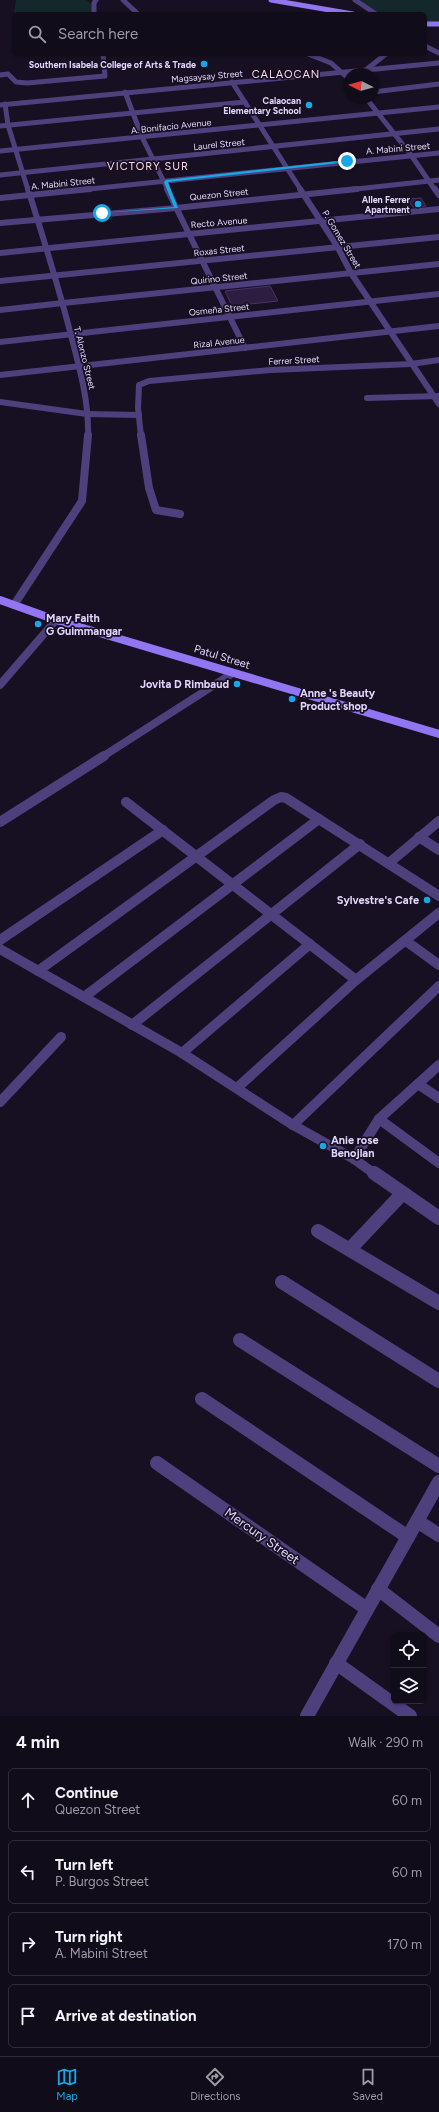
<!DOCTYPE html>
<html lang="en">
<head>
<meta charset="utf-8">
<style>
	body { margin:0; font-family:Figtree,sans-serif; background:#1a1523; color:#f1f3f6 }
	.controls { position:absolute; right:12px; bottom:12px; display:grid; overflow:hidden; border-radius:6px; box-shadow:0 1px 3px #0004 }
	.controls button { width:36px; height:36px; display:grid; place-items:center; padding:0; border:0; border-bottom:1px solid #302c39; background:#110c1a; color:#f1f3f6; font:20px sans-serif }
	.compass { position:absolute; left:343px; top:68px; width:36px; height:36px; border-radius:50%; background:#110c1a; box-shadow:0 1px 3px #0004; rotate:276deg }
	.stop { position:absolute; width:12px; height:12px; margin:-9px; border:3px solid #16a8e7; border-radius:50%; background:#fff }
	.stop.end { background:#16a8e7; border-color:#fff; box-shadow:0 1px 4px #0008 }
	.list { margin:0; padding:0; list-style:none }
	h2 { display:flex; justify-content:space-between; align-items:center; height:52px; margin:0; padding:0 16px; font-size:17px }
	h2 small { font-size:13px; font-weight:400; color:#9c9ba2 }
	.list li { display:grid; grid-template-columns:26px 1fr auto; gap:12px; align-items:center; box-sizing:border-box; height:64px; margin:0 8px 8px; padding:0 8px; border:1px solid #302c39; border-radius:6px }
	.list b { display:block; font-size:15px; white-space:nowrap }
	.list p { margin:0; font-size:13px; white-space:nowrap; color:#9c9ba2 }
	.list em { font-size:13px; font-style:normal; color:#9c9ba2 }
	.icon { flex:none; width:22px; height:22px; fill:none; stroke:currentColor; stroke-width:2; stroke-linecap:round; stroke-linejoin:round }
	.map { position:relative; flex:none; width:439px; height:1716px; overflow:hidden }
	.search { position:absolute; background:#110c1a; box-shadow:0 1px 3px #0004; left:12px; right:12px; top:12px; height:44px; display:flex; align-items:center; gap:10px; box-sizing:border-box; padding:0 14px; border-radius:6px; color:#9c9ba2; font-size:15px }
	.sheet { height:340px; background:#110c1a }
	nav { display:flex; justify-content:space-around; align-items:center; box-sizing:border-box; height:56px; border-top:1px solid #302c39; background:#110c1a; font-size:11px; color:#9c9ba2 }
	nav a { display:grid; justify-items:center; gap:2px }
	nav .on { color:#16a8e7 }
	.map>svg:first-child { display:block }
</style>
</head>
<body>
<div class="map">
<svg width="439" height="1716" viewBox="0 0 439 1716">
	<rect width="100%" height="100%" fill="#171022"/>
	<!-- green -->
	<g fill="#14282c">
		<path d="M16,0h70l6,4 2,10h-80z"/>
		<path d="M357,0h82v23h-14v-9h-44z"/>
	</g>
	<!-- building -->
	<g fill="#2c1e41" stroke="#49326b">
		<path d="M421,198l5,8 -13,1 -6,-8z"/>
		<path d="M270,286l8,15 -46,5 -7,-15z"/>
	</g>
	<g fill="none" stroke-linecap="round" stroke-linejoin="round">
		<!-- minor-far4 -->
		<g stroke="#4e407d" stroke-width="5">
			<path d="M355,0l21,14"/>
			<path d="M94,14v-11l2,-3"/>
			<path d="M425,46l14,7"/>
			<path d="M367,69l19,-15"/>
			<path d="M0,75l8,-1 8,8 11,1 78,-7 -2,-22"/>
			<path d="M125,92l17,45 26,53"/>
			<path d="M373,92l66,-8"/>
			<path d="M0,126l245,-24"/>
			<path d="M0,151l439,-44"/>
			<path d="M80,190l359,-37"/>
			<path d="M347,190l92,-10"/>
		</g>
		<!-- minor-far3 -->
		<g stroke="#4e407d" stroke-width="6">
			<path d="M167,189l78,159"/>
			<path d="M0,198l90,-9"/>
			<path d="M0,223l176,-15 181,-19"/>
			<path d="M0,281l439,-44"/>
			<path d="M63,303l376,-39"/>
			<path d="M0,342l439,-48"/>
			<path d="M367,398l72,-2"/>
			<path d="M87,414l52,1"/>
			<path d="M141,436l-3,-28 1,-23 10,-4 122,-11 140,-6 28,-4"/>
		</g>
		<!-- minor-far2 -->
		<g stroke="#4e407d" stroke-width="8">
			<path d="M141,435l8,53 7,22 24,4"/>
			<path d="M0,685l56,-65"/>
			<path d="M102,757l131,-84"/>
		</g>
		<!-- minor-far1 -->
		<g stroke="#4e407d" stroke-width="10">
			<path d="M126,802l230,178"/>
			<path d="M0,822l104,-66"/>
			<path d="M419,837l20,13"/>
			<path d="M389,863l50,-42"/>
			<path d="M0,940l163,-110"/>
			<path d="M406,941l33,24"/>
			<path d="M0,949l182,104 111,72 61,34 21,15"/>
			<path d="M38,971l236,-171 7,-3 5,1 153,98"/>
			<path d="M84,997l235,-178"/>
			<path d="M132,1025l228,-181"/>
			<path d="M182,1053l128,-109"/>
			<path d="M418,1084l21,14"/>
			<path d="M237,1088l119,-108 83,-67"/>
			<path d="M0,1102l61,-65"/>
			<path d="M379,1119l60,44"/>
			<path d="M293,1125l146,-139"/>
			<path d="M354,1159l25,-40 60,-54"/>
		</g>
		<!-- minor -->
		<g stroke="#4e407d" stroke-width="14">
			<path d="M374,1173l65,45"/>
			<path d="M318,1231l121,72"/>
			<path d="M350,1249l53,-56"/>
			<path d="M282,1282l157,99"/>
			<path d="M240,1340l199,126"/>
			<path d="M202,1399l206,138"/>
			<path d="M157,1463l210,146"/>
			<path d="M417,1521l22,14"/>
			<path d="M378,1589l61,47"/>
			<path d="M336,1663l74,53"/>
			<path d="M307,1716l132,-234"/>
		</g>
		<!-- tertiary-far2 -->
		<g stroke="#4e407d" stroke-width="5">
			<path d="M123,0l15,14"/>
			<path d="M308,54l23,9 18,16"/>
			<path d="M232,82l69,108"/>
			<path d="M366,98l45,57 24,35"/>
			<path d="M5,104l3,21 20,65"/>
			<path d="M0,105l439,-42"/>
			<path d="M0,175l439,-46"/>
		</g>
		<!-- tertiary-far1 -->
		<g stroke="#4e407d" stroke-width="6">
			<path d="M28,189c16,51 32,102 45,154 8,30 16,62 15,93"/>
			<path d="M300,189l37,57 14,27 88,131"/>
			<path d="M435,189l4,6"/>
			<path d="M0,253l439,-44"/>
			<path d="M0,310l63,-7"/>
			<path d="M0,375l439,-49"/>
			<path d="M0,402l87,12"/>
		</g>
		<!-- tertiary -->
		<path stroke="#4e407d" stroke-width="8" d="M14,605l68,-104 6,-66"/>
		<!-- secondary-far1 -->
		<g stroke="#9175f2" stroke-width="5">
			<path d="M271,0l82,14"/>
			<path d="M425,24h14"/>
		</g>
		<!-- secondary -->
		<path stroke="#9175f2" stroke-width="8" d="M0,600l56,20 383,114"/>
	</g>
	<!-- route -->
	<path fill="#16a8e7" d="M347,160l1,2 -180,20 10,26 -78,5 74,-6 -10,-25 2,-2z"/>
	<!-- markers -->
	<g fill="#16a8e7" stroke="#171022" stroke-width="1.5">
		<circle cx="204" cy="64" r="4"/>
		<circle cx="309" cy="105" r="4"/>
		<circle cx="418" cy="204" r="4"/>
		<circle cx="38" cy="624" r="4"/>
		<circle cx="237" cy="684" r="4"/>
		<circle cx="292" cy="699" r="4"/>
		<circle cx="427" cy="900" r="4"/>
		<circle cx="323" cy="1146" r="4"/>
	</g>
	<g text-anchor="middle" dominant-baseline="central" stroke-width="3.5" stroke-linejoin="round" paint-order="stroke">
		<!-- far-poi labels -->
		<g font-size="9" font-weight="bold" fill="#e1d5fb" stroke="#171022" text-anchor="end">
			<text x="196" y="64">Southern Isabela College of Arts &amp; Trade</text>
			<text x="301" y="100">Calaocan<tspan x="301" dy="10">Elementary School</tspan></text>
			<text x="410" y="199">Allen Ferrer<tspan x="410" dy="10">Apartment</tspan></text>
		</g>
		<!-- far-street labels -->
		<g font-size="9" fill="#e1d5fb" stroke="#171022">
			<text transform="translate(207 76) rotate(-5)">Magsaysay Street</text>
			<text transform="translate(171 126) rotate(-6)">A. Bonifacio Avenue</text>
			<text transform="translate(219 144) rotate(-6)">Laurel Street</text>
			<text transform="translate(398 148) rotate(-5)">A. Mabini Street</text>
			<text transform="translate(63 183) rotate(-6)">A. Mabini Street</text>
			<text transform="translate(219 194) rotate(-6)">Quezon Street</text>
			<text transform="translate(219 222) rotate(-5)">Recto Avenue</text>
			<text transform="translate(342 239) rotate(59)">P. Gomez Street</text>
			<text transform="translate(219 250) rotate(-6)">Roxas Street</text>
			<text transform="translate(219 278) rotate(-6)">Quirino Street</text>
			<text transform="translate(219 309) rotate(-6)">Osmeña Street</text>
			<text transform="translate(219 342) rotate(-6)">Rizal Avenue</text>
			<text transform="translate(85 358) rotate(76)">T. Alonzo Street</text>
			<text transform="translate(294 360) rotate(-3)">Ferrer Street</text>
		</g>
		<!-- far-quarter labels -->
		<g font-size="11" letter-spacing="1" fill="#fbd7e7" stroke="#171022">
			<text x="286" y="74">CALAOCAN</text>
			<text x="148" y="166">VICTORY SUR</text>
		</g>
		<!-- poi labels -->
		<g font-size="11" font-weight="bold" fill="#e1d5fb" stroke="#171022" text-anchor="start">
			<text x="46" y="618">Mary Faith<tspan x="46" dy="13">G Guimmangar</tspan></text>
			<text x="229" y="684" text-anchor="end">Jovita D Rimbaud</text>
			<text x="300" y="693">Anne 's Beauty<tspan x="300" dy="13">Product shop</tspan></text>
			<text x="419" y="900" text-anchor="end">Sylvestre's Cafe</text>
			<text x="331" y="1140">Anie rose<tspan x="331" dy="13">Benojlan</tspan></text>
		</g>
		<!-- street labels -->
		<g font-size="11" fill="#e1d5fb" stroke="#171022">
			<text transform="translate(222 657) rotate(17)">Patul Street</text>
		</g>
		<!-- near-street labels -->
		<g font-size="13" fill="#e1d5fb" stroke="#171022">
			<text transform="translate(262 1536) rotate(35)">Mercury Street</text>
		</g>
	</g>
</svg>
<div class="controls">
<button><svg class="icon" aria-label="locate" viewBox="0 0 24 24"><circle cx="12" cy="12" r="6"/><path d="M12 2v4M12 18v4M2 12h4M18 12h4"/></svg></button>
<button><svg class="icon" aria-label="layers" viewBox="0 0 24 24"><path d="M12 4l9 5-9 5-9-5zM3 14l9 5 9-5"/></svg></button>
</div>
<svg class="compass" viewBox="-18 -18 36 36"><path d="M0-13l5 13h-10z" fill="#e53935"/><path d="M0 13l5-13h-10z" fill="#9c9ba2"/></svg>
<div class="stop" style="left:102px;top:213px"></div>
<div class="stop end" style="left:347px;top:161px"></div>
<div class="search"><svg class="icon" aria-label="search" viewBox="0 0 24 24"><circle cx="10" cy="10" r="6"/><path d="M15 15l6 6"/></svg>Search here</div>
</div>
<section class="sheet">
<h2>4 min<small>Walk · 290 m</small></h2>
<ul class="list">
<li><svg class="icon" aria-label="ahead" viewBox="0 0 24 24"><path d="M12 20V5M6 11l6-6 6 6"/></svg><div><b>Continue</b><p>Quezon Street</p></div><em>60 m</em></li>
<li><svg class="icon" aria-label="left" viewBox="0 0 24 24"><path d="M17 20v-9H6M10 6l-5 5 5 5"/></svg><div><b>Turn left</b><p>P. Burgos Street</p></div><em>60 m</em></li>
<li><svg class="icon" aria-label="right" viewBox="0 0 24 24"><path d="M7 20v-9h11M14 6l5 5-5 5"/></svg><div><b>Turn right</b><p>A. Mabini Street</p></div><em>170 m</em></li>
<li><svg class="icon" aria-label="arrive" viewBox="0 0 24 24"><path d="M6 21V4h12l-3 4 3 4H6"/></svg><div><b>Arrive at destination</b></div></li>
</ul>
</section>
<nav>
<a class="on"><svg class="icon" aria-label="map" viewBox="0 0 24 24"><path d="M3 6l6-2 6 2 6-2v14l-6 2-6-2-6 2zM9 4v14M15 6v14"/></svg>Map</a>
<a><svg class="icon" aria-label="directions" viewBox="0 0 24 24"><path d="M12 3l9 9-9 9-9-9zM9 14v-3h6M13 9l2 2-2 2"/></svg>Directions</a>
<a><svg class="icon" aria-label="saved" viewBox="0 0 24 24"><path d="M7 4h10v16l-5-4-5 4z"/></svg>Saved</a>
</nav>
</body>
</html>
